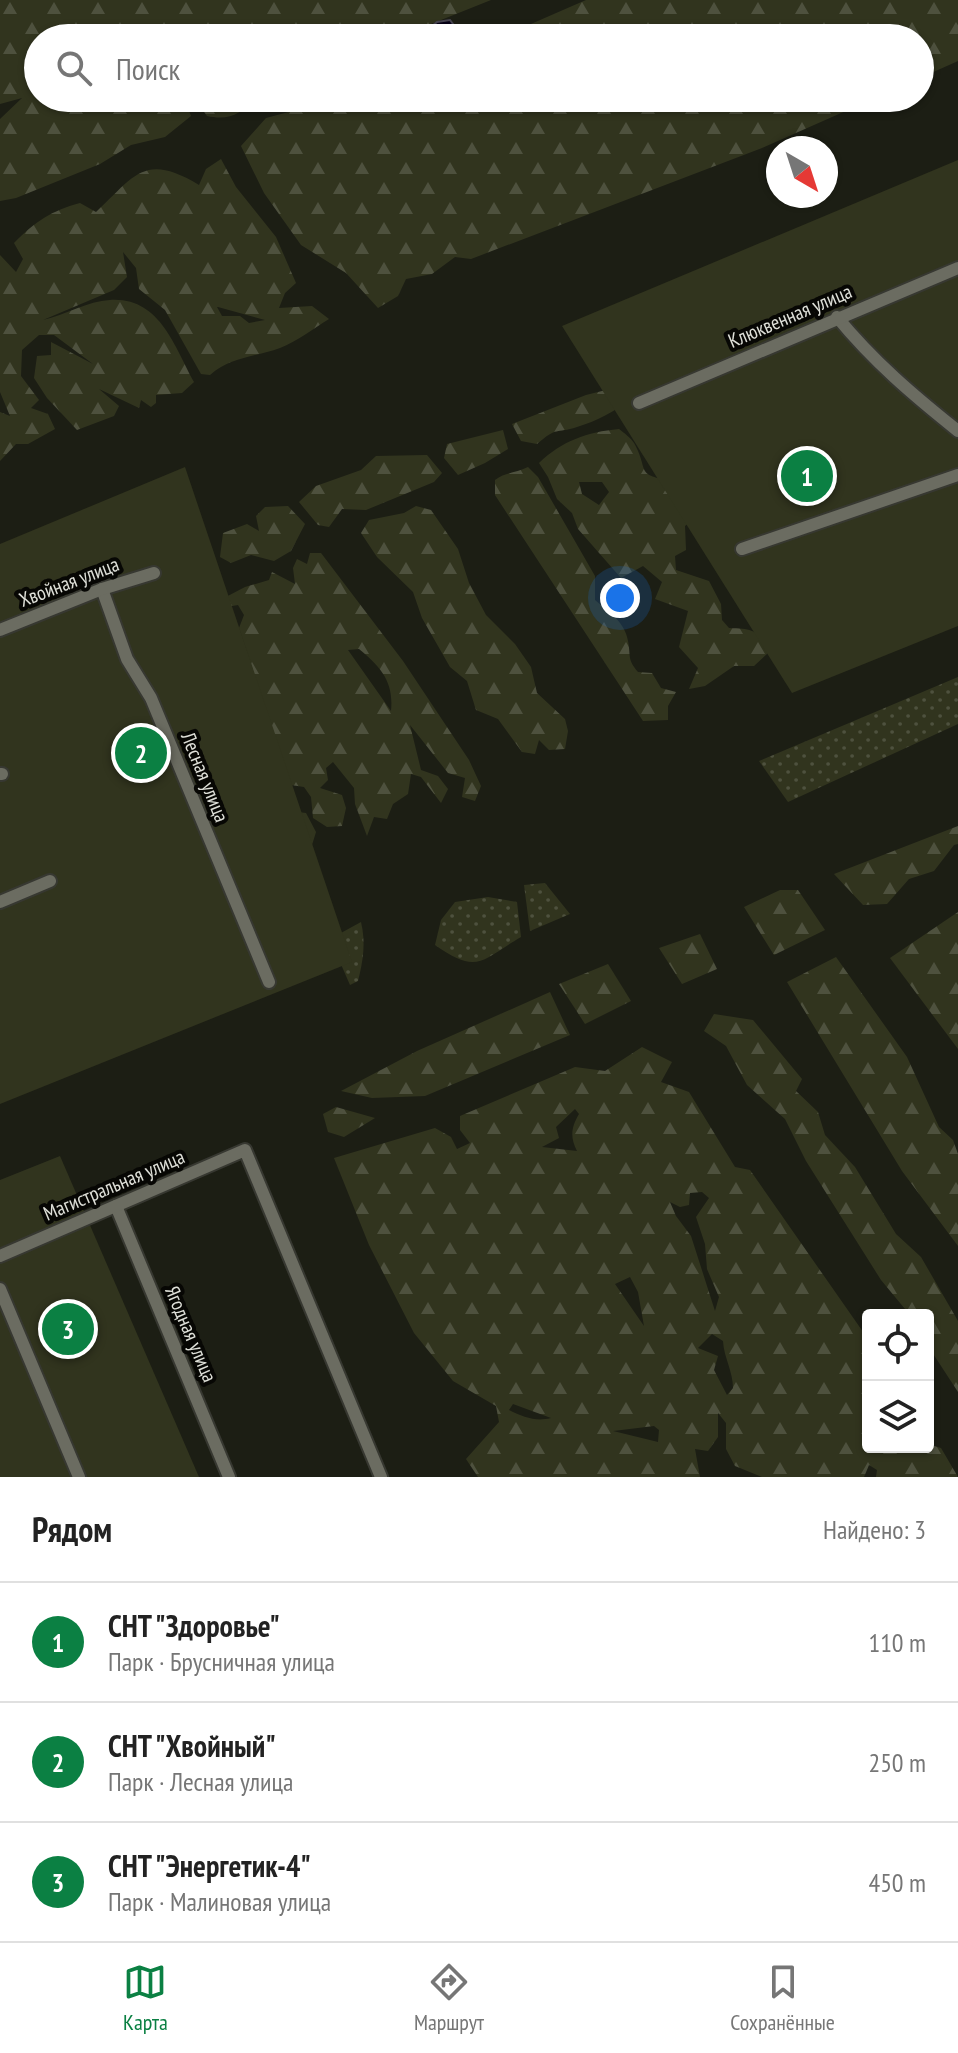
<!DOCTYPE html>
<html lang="ru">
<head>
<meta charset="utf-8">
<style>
	body { margin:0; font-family:"PT Sans Narrow",sans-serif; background:#f2f2f2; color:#222 }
	.controls { position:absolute; right:24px; bottom:24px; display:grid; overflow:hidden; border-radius:8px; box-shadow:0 2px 6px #0004 }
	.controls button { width:72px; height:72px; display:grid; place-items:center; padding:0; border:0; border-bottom:2px solid #e0e0e0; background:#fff; color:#222; font:40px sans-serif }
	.compass { position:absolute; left:766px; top:136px; width:72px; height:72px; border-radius:50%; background:#fff; box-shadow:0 2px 6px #0004; rotate:141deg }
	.you { position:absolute; left:620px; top:598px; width:28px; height:28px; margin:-20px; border:6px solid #fff; border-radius:50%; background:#1a73e8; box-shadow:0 0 0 12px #1a73e833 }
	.badge { display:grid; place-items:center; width:52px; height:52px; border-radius:50%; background:#0b8043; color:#fff; font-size:26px; font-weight:700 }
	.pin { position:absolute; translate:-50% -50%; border:4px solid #fff; box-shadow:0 2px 8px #0006 }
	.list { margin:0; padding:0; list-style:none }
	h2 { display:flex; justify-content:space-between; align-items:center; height:104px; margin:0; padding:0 32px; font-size:34px }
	h2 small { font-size:26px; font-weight:400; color:#767676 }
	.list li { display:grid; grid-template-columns:52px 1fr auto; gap:24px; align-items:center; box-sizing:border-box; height:120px; padding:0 32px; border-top:2px solid #e0e0e0 }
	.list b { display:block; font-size:30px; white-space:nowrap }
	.list p { margin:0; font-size:26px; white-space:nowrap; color:#767676 }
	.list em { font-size:26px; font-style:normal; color:#767676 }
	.icon { flex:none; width:44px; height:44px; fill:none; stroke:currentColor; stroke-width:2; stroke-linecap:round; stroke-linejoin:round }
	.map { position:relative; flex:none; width:958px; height:1477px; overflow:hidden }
	.search { position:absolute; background:#fff; box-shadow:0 2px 6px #0004; left:24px; right:24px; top:24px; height:88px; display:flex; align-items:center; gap:20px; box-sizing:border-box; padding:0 28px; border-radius:44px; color:#767676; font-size:30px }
	.sheet { height:464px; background:#fff }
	nav { display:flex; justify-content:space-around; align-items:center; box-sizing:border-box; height:112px; border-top:2px solid #e0e0e0; background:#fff; font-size:22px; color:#767676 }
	nav a { display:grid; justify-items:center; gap:4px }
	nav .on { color:#0b8043 }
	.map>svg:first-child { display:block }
</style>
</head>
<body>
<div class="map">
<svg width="958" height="1477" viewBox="0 0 958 1477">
	<defs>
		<pattern id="grass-dots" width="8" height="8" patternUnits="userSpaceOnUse" patternTransform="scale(2)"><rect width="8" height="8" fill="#31341e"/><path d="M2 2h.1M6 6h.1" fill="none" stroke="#4e513e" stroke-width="1.8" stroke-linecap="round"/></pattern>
		<pattern id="forest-firs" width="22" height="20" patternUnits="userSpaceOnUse" patternTransform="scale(2)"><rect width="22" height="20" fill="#31341e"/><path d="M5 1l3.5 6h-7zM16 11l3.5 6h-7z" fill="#4e513e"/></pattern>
	</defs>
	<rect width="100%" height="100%" fill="#1c1e14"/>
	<!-- grass -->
	<g fill="url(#grass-dots)">
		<path d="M958,677v47l-170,78 -29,-41z"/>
		<path d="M545,883l25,31 -40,17 -6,-46z"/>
		<path d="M488,897l29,5 4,35c-41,24 -43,38 -86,8l6,-25 14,-18z"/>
		<path d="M361,922c5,21 2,39 -3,59l-8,4 -20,-46z"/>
	</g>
	<!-- forest -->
	<g fill="url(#forest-firs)" fill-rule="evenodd">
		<path d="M0,0h491l-95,38h-358v60h146l7,18 -26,21 -34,8 -31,19 -84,34 -16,3v-82l22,-21 -22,6z"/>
		<path d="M586,0h372v61l-38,17v-40h-421z"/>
		<path d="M194,98h63c-16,15 -27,23 -50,18z"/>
		<path d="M362,98h513l-113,50 -291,111 -16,-2 -23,17 -26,5 -8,17 -20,12 -32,-35 -45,-28 -37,-52 -23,-47 25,-28 38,-10 13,4z"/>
		<path d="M221,159l15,28 40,50 20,46 -11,10 -6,15 33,-2 17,13c-16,10 -32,22 -49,29 -25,9 -50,9 -70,27l-9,-1 -36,-64 -26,-21 -3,-21 -13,-16 4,25 -13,13 -71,30c22,-5 45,-19 67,-20 50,-3 64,46 84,82l-12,11 -26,2v8l-5,4 -10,-7 -2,8 -40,-19 20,17 -5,10 -37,14 -30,-32 -13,-20 3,-22 14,-1v-13l42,22 -39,-29h-15l-17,15 -1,26 18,24 -8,8 17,6 7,15 -27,15h-12l-16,17v-49l10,4 -10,-24v-137l16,17 7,-13 -9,-16c22,-22 37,-32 66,-40l16,9c39,-36 48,-60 103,-27l7,-16zM217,307h1l47,13 -16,3 -9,-7h-18z"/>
		<path d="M622,386l8,14c-17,12 -33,21 -53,27 -22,7 -19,-1 -40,17l-16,-3 -9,-17 74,-29z"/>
		<path d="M619,429c5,4 12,9 15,14 16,28 -1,32 40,38l24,34 -13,11 1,24 -11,6 1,14 33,11 12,23 1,16 7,8c24,1 29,1 39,25l-14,13h-20l-29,20 -16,3 9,-21 -19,-21 9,-36 -33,-12 7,-17 -19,-16 -22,12 -43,-49 -6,-16 -15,-14 -9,-22 -9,-14c23,-22 48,-31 80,-34zM579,482h23l7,10 -10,13 -17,-11z"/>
		<path d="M503,430l5,19 -23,14 -27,12 -14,-17 3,-14z"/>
		<path d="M427,455l15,18 -8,9 -68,28 -24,-1 -13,18 -11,-2 -19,-23 17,-16 45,-16 15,-14z"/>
		<path d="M528,467l10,10 57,99v24c14,12 30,22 33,41 3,16 -1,18 10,31l14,1 9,15 15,4 -8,14v14l-25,1 -148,-226v-15c11,-8 21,-7 33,-13z"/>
		<path d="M288,506l17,18 -14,27 -17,10 -23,-6 -20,8 -11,-6 3,-24 24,-9 12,7 -3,-15 9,-9z"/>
		<path d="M416,506l15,4 27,39 11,34 17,32 29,29 16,23 6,26 28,26 3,12 -3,18 -16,1 -10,-10 -4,14 -13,-2 -24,-33 -22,-9 -9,-29 -17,-14 -28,-49 -9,-26 -36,-35 -16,-24 8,-13 35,-7z"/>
		<path d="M310,553h11l82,108 66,99 12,26 -6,15 -13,-4 3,-19 -17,-5 -38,-48 11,45 17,6 10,13 -7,14 -20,-26 -10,-3 -3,20 -15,10 -6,15 -13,-2 -7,19 -12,-32 -1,-16 -21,-26 -7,6 2,12 -8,8 22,7 4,13 -4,18 -15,1 -14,-9 -2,-21 -7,-10 -20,-3 -2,15 7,12 17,2 10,19 -4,13 -19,6 -37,-13 1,-36 6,-16c-15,-12 -24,-23 -24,-42l-11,-10 40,-18 -29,-88 5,-13 -6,-10 -12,2 -2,-9 21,-11 24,-7 3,-8 23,12 -2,-16 4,-9 10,5zM359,649c22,18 35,33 32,62l-43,-61z"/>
		<path d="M958,826v18l-4,1 -20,26 -25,8 -22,25 -24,1 -29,-31z"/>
		<path d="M780,890h18l27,40 -51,25 -30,-48z"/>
		<path d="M958,912v137l-68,-91z"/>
		<path d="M700,934l17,35 -35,15 -23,-36z"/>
		<path d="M836,957l71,100 32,70 14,13 5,14v92l-56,-75 -115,-189z"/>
		<path d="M608,964l23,37 -46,23 -26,-40z"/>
		<path d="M550,992l20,43 -145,61 -53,2 -31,-7 76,-40z"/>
		<path d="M714,1014l39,6 49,59 -6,12 22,21 7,23 30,32 41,67 25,23 37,64v71l-30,-46v-31h-18l-29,-35 -75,-119 -21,-42 -38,-34 -21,-39 -22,-15z"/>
		<path d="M642,1047l30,15 -11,20 28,10 46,75 15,3 118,169v108h60v-3l13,4 17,29h-82l1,-7 -8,-5 -5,12h-102l-27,-11 -9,-17v-26l-8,-10v24l-10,14 -13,-2 5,28h-222l-12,-18 33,-37 -3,-16 -43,-25 -39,-48 -45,-88 -35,-87 101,-30 16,9 6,12 13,-6 -10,-13v-14l115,-49 30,4zM575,1109l4,5c-8,14 -9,23 -2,37l-35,-4 17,-9 -3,-11zM702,1192l7,6 -13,19 9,27 2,25 12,28 -4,14 -24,-75 -15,-20 -6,-14 10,5 9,-2 1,-12zM630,1277l8,15 6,34 -29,-42zM712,1334l11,7c1,17 10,30 10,47l-6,7 -13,-25 4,-14 -20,-8zM513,1404l38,14c-15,4 -28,-1 -42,-8zM654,1426l5,4 -1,12 -45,-11z"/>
		<path d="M336,1107l39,11 -31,19 -16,-5 -5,-18z"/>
	</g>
	<!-- garden -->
	<g fill="#31341e">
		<path d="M958,160v466l-166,67 -230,-367z"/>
		<path d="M185,467l167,495 -352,142v-560z"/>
		<path d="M60,1156l139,321h-199v-297z"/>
	</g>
	<!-- water -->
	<path fill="#060116" stroke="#474450" stroke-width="2" d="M450,20l6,8 -6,7 -18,3 -6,-7 11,-9z"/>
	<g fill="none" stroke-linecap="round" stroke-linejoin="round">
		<defs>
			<g id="street">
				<path d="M837,317c37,45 76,78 121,114"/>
				<path d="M639,403l319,-135"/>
				<path d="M742,549l216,-74"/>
				<path d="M102,589l25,70 24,39 118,284"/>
				<path d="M0,630l102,-41 52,-16"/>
				<path d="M0,774h2"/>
				<path d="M0,902l50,-21"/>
				<path d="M116,1206l113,271"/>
				<path d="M0,1256l245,-106 136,327"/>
				<path d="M0,1289l79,188"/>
			</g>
		</defs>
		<!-- street casing -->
		<use href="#street" stroke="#373831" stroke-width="16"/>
		<!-- street -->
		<use href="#street" stroke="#6b6c61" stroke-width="12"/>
	</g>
	<g text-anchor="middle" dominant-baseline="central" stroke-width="8" stroke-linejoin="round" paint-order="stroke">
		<!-- street labels -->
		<g font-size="20" fill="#dfe0d9" stroke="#070704">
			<text transform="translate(790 316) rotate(-23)">Клюквенная улица</text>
			<text transform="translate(69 582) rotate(-21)">Хвойная улица</text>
			<text transform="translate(205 777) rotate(68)">Лесная улица</text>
			<text transform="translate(114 1185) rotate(-23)">Магистральная улица</text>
			<text transform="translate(191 1334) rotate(67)">Ягодная улица</text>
		</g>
	</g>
</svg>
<div class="controls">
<button><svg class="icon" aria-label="locate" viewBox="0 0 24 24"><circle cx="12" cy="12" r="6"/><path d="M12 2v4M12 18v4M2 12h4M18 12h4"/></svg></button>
<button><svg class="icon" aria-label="layers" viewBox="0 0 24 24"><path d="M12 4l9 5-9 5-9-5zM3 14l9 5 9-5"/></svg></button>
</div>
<svg class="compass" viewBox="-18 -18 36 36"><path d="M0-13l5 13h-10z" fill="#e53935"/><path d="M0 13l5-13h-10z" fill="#767676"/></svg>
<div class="you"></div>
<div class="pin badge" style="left:807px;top:476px">1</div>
<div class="pin badge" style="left:141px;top:753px">2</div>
<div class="pin badge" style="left:68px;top:1329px">3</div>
<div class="search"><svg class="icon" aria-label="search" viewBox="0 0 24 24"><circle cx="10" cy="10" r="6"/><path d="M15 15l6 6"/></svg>Поиск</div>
</div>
<section class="sheet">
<h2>Рядом<small>Найдено: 3</small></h2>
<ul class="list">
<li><span class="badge">1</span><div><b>СНТ &quot;Здоровье&quot;</b><p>Парк · Брусничная улица</p></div><em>110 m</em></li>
<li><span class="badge">2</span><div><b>СНТ &quot;Хвойный&quot;</b><p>Парк · Лесная улица</p></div><em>250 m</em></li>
<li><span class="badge">3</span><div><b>СНТ &quot;Энергетик-4&quot;</b><p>Парк · Малиновая улица</p></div><em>450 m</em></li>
</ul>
</section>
<nav>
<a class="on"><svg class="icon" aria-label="map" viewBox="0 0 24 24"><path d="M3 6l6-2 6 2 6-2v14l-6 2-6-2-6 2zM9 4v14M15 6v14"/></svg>Карта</a>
<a><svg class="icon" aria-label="directions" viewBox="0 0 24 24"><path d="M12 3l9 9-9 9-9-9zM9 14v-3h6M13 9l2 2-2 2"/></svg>Маршрут</a>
<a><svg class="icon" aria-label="saved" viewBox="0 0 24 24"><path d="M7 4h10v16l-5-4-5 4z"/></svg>Сохранённые</a>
</nav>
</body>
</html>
